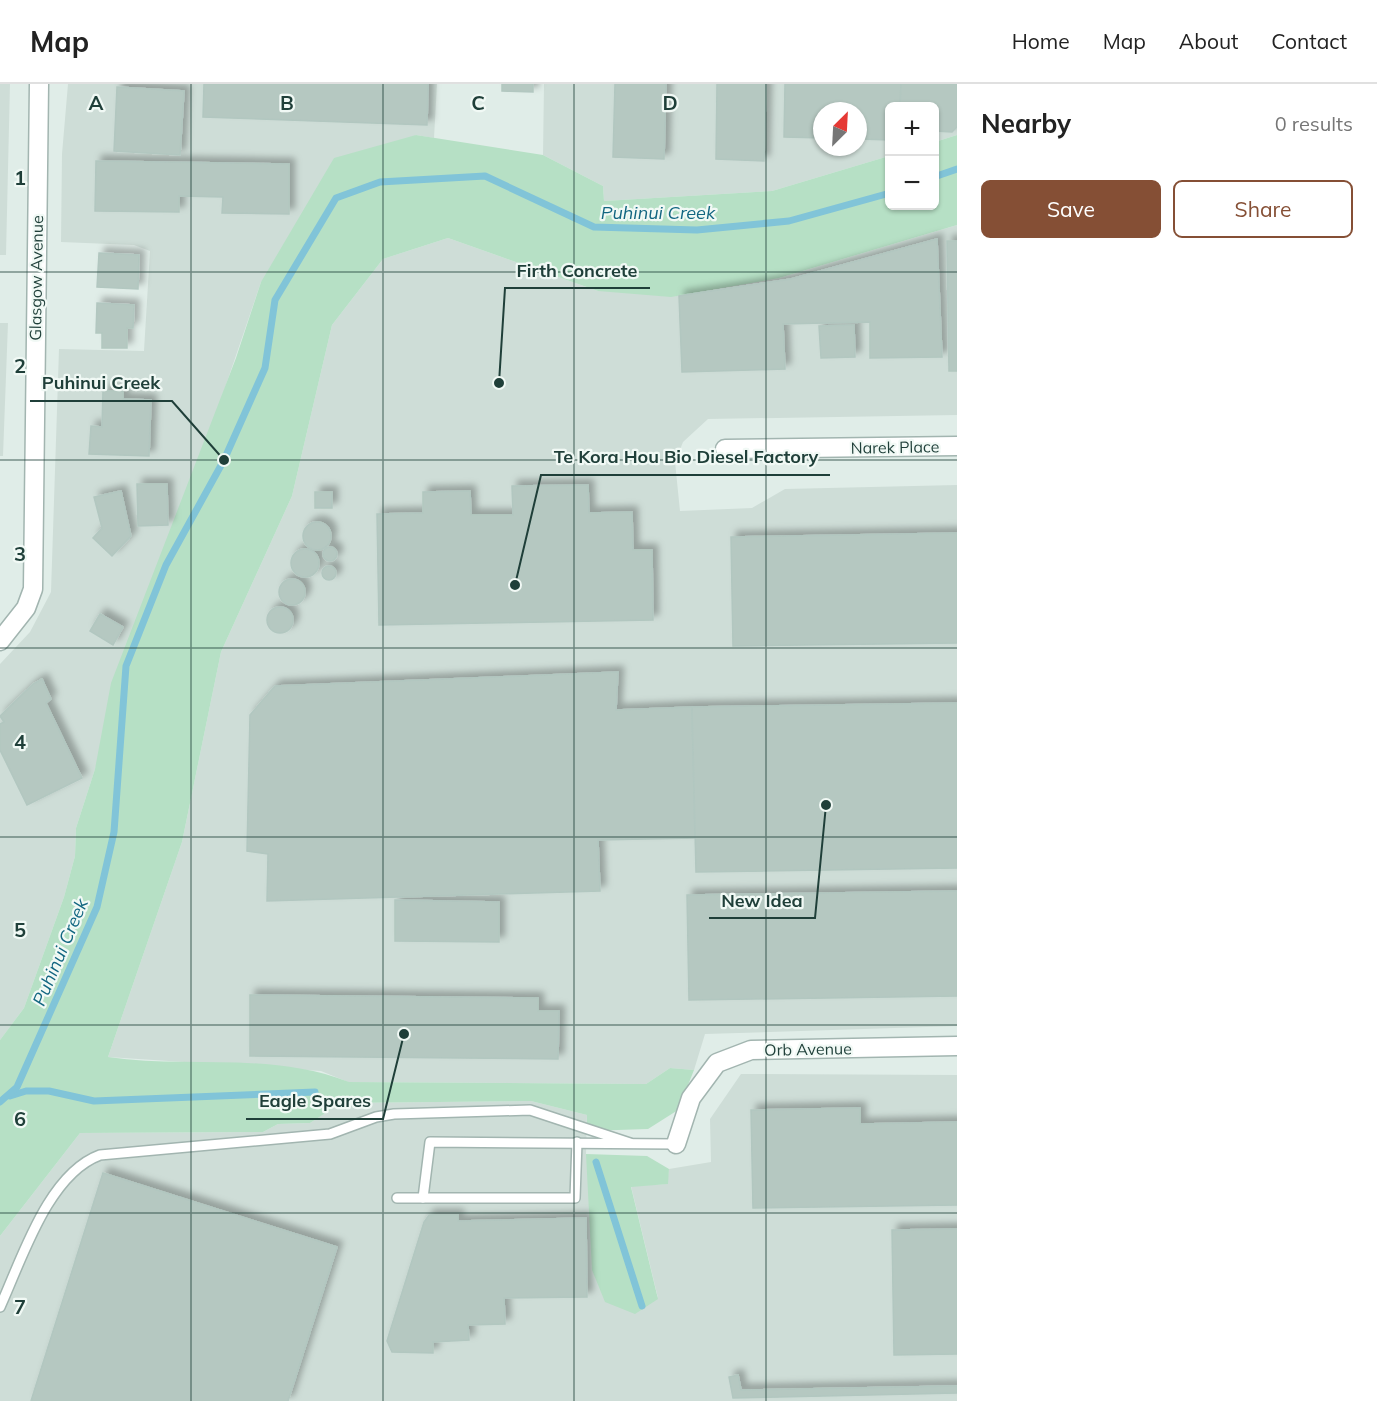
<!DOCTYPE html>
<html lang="en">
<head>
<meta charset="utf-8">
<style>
	body { margin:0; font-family:Mulish,sans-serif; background:#f6f6f6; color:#222 }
	.controls { position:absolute; right:18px; top:18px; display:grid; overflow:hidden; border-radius:9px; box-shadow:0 2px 4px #0004 }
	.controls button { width:54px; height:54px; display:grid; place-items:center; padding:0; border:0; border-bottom:2px solid #e0e0e0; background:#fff; color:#222; font:30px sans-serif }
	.compass { position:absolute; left:813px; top:18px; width:54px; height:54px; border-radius:50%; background:#fff; box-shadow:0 2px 4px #0004; rotate:24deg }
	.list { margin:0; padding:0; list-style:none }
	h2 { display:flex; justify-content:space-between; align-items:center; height:78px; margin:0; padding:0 24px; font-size:26px }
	h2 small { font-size:20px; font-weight:400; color:#767676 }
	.actions { display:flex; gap:12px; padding:18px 24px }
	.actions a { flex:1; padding:14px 0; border:2px solid #854f35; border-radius:9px; text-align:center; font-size:21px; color:#854f35 }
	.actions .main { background:#854f35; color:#fff }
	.map { position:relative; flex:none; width:957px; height:1317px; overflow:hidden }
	header { display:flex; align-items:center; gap:36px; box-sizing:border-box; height:84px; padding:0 30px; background:#fff; border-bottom:2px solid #e0e0e0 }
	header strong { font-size:28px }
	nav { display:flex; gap:33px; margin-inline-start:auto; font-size:21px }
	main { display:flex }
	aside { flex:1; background:#fff }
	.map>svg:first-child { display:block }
</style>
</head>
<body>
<header>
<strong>Map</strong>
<nav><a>Home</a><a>Map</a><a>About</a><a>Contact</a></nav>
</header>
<main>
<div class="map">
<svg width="957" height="1317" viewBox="0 0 957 1317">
	<defs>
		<filter id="shadow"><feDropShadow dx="5.5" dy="-5.5" stdDeviation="3" flood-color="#0004"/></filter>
	</defs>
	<rect width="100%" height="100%" fill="#e0ede8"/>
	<!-- built -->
	<g fill="#ceddd7" fill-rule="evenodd">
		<path d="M0,0h10l-4,171h-6z"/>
		<path d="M68,0h369l-3,54 -18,-3 -155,147 -166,487 -19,59 -1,28 -11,41 -40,111 -24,32v-376l30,-32 21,-40 8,-243 85,2 6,-100 -16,-6 -73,-3 1,-88z"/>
		<path d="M544,0h413v51l-22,7 -1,-36h-44l-1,50 -117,35 -168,10 -1,-15 -60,-31zM822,27h36v36h-36z"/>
		<path d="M957,141v190l-249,4 -25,23 -8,20 5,49 72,-3 33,-19 172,-4v541l-252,8 -11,36 -24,-2 -24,16 -298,-2 -27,-11 -213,-14 74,-215 39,-190 71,-156 40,-171 51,-66 65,-21 150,53 181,-13z"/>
		<path d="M0,239h8l-5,133h-3z"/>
		<path d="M741,990l216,1v326h-957v-165l80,-103 183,-1 15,-8 32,-1 30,-20 191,-2 56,14 -1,39 72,144 -27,-112 36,-2 2,-15 42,-7 -1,-43z"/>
	</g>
	<!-- green -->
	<g fill="#b6e0c5">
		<path d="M416,51l127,20 60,31 1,15 168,-10 117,-35 1,50h44l1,-64 22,-7v90l-178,53 -108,19 -73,-6 -150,-53 -65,21 -51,66 -40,171 -71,156 -39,190 -74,215c81,12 160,-6 241,25l297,2 24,-16 24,2 -16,40 -30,19 -61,2v-16l-56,-14 -190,2 -31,20 -32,1 -15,8 -183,1 -80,103v-196l24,-32 40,-111 11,-41 1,-28 19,-59 16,-86 125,-325 25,-76 73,-124z"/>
		<path d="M586,1070l61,2 22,13 -1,15 -37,3 27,112 -23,15 -30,-12 -13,-32z"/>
	</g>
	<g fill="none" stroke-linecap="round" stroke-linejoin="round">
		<!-- stream -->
		<g stroke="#81c4d8" stroke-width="7">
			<path d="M934,93l23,-8"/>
			<path d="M10,1012l16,-5h23l45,10 221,-9"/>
			<path d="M0,1018l17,-15 80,-180 17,-75 12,-166 40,-101 58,-105 41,-92 10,-68 61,-102 44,-16 105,-6 109,51 103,3 92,-9 101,-28"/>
			<path d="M596,1078l46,144"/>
		</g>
	</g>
	<!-- building -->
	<g fill="#b5c8c1" stroke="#b2c7c0" stroke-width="1.5" filter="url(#shadow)">
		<path d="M204,0h224l-1,41 -224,-8z"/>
		<path d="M502,0h31v8l-31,-1z"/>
		<path d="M615,0h51l-2,75 -51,-2z"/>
		<path d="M717,0h49l-2,77 -48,-2z"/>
		<path d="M785,0h116l-1,22h-10v34l-32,-1v-28h-36v27l-38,-1z"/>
		<path d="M901,0h56v43l-5,5 -18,-1v-25h-34z"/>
		<path d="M117,3l67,4 -4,64 -66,-4z"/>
		<path d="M96,77l193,3v50l-67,-1 1,-16 -44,-1v16l-84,-1z"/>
		<path d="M937,155l5,118 -72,1v-36l-87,2 2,45 -103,3 -3,-76 112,-17z"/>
		<path d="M947,157h10v130h-8z"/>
		<path d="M99,169l40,2 -1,34 -41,-2z"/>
		<path d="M97,219l37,2 -1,23h-6v20h-25v-15h-6z"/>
		<path d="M854,241l1,32 -34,1 -2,-32z"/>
		<path d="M103,307h20v8l28,1 -2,56 -60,-2 2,-28 11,1z"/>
		<path d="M137,400h30l1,41 -30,1z"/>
		<path d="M588,401l1,28 43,-1 1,38h19l1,70 -274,5 -2,-111 46,-1v-21l47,-1 1,24h42l-1,-29z"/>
		<path d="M121,407l10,45 -19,20 -19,-18 9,-10 -8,-31z"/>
		<rect x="315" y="408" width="17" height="16"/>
		<circle cx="317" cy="452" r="14"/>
		<path d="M957,449v110l-224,3 -2,-109z"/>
		<circle cx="330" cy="470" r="7"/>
		<circle cx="305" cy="479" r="14"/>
		<circle cx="329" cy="489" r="7"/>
		<circle cx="292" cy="508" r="13"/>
		<circle cx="280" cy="536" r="13"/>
		<path d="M100,530l23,13 -10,18 -23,-14z"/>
		<path d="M618,588l-2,38 76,-3 3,131 -97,2 2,51 -333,10 1,-47 -21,-3 3,-136 25,-29z"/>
		<path d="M42,595l9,20 -5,4 36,75 -55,27 -27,-55v-26l4,-2 -4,-6 33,-32z"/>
		<path d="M957,619v165l-261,4 -4,-165z"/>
		<path d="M957,807v105l-268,4 -2,-105z"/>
		<path d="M395,816l104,2v40l-104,-1z"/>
		<path d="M250,911l288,3v13h21l-1,48 -308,-3z"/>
		<path d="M860,1024v16l97,-2v83l-204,3 -2,-98z"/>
		<path d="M103,1089l234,74 -49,154h-257z"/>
		<path d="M429,1131h29v6l128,-3 1,79 -83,1 1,26 -37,1 1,15 -36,2v11l-41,-1 -5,-11 37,-119z"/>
		<path d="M957,1145v125l-63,1 -2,-125z"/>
		<path d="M738,1291l3,15 216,-4v7l-224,5 -4,-21z"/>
	</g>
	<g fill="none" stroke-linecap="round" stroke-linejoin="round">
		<defs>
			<g id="lane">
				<path d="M397,1114h178l2,-56"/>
				<path d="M423,1114l7,-56 246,2"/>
				<path d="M0,1223c22,-48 48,-133 100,-152l230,-21 46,-17 18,-3 136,-4 100,33"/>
			</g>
			<g id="street">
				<path d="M725,365l232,-3"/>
				<path d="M0,557l26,-33 7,-19 6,-505"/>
				<path d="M676,1060l15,-46 26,-35 34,-13 206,-4"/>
			</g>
		</defs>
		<!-- lane casing -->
		<use href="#lane" stroke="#a2b5b0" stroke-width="12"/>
		<!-- street casing -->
		<use href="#street" stroke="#a2b5b0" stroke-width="21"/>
		<!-- lane -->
		<use href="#lane" stroke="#fff" stroke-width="9"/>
		<!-- street -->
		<use href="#street" stroke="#fff" stroke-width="18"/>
	</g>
	<!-- grid -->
	<path fill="none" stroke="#1f3f39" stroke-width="1.5" stroke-opacity="0.55" d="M191,0v1317M383,0v1317M574,0v1317M766,0v1317M0,188h957M0,376h957M0,564h957M0,753h957M0,941h957M0,1129h957"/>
	<g text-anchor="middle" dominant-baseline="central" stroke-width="4.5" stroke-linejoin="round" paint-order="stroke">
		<!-- street labels -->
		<g font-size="16" fill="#1f3f39" stroke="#f1f9f5">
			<text transform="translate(36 194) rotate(-89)">Glasgow Avenue</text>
			<text transform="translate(895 363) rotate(-1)">Narek Place</text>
			<text transform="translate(808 965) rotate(-1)">Orb Avenue</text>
		</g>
		<!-- water labels -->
		<g font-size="18" font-style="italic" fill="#126681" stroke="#f1f9f5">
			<text x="658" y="128">Puhinui Creek</text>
			<text transform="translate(60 868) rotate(-67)">Puhinui Creek</text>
		</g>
	</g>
	<g font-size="20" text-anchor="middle" font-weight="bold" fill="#1f3f39" stroke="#f1f9f5" stroke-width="4.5" stroke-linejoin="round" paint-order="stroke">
		<text x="96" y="26">A</text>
		<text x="287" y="26">B</text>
		<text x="478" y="26">C</text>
		<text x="670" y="26">D</text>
		<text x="20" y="101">1</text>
		<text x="20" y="289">2</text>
		<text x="20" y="477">3</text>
		<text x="20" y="665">4</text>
		<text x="20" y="853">5</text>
		<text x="20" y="1042">6</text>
		<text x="20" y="1230">7</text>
	</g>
	<!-- callouts -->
	<path fill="none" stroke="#1f3f39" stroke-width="2" d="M499 299L505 204H650M224 376L172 317H30M515 501L541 391H830M826 721L815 834H709M404 950L383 1035H246"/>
	<g fill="#1f3f39" stroke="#f1f9f5" stroke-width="2">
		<circle cx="499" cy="299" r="6"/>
		<circle cx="224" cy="376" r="6"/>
		<circle cx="515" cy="501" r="6"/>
		<circle cx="826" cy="721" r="6"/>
		<circle cx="404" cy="950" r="6"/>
	</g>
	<g font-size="18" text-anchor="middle" font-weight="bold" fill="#1f3f39" stroke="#f1f9f5" stroke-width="4.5" stroke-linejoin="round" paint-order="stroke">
		<text x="577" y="193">Firth Concrete</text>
		<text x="101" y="305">Puhinui Creek</text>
		<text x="686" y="379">Te Kora Hou Bio Diesel Factory</text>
		<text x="762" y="823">New Idea</text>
		<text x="315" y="1023">Eagle Spares</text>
	</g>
</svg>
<div class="controls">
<button>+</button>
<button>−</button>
</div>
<svg class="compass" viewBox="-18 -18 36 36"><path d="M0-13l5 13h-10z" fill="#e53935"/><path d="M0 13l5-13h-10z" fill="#767676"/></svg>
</div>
<aside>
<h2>Nearby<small>0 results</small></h2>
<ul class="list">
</ul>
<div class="actions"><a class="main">Save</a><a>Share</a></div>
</aside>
</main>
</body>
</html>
